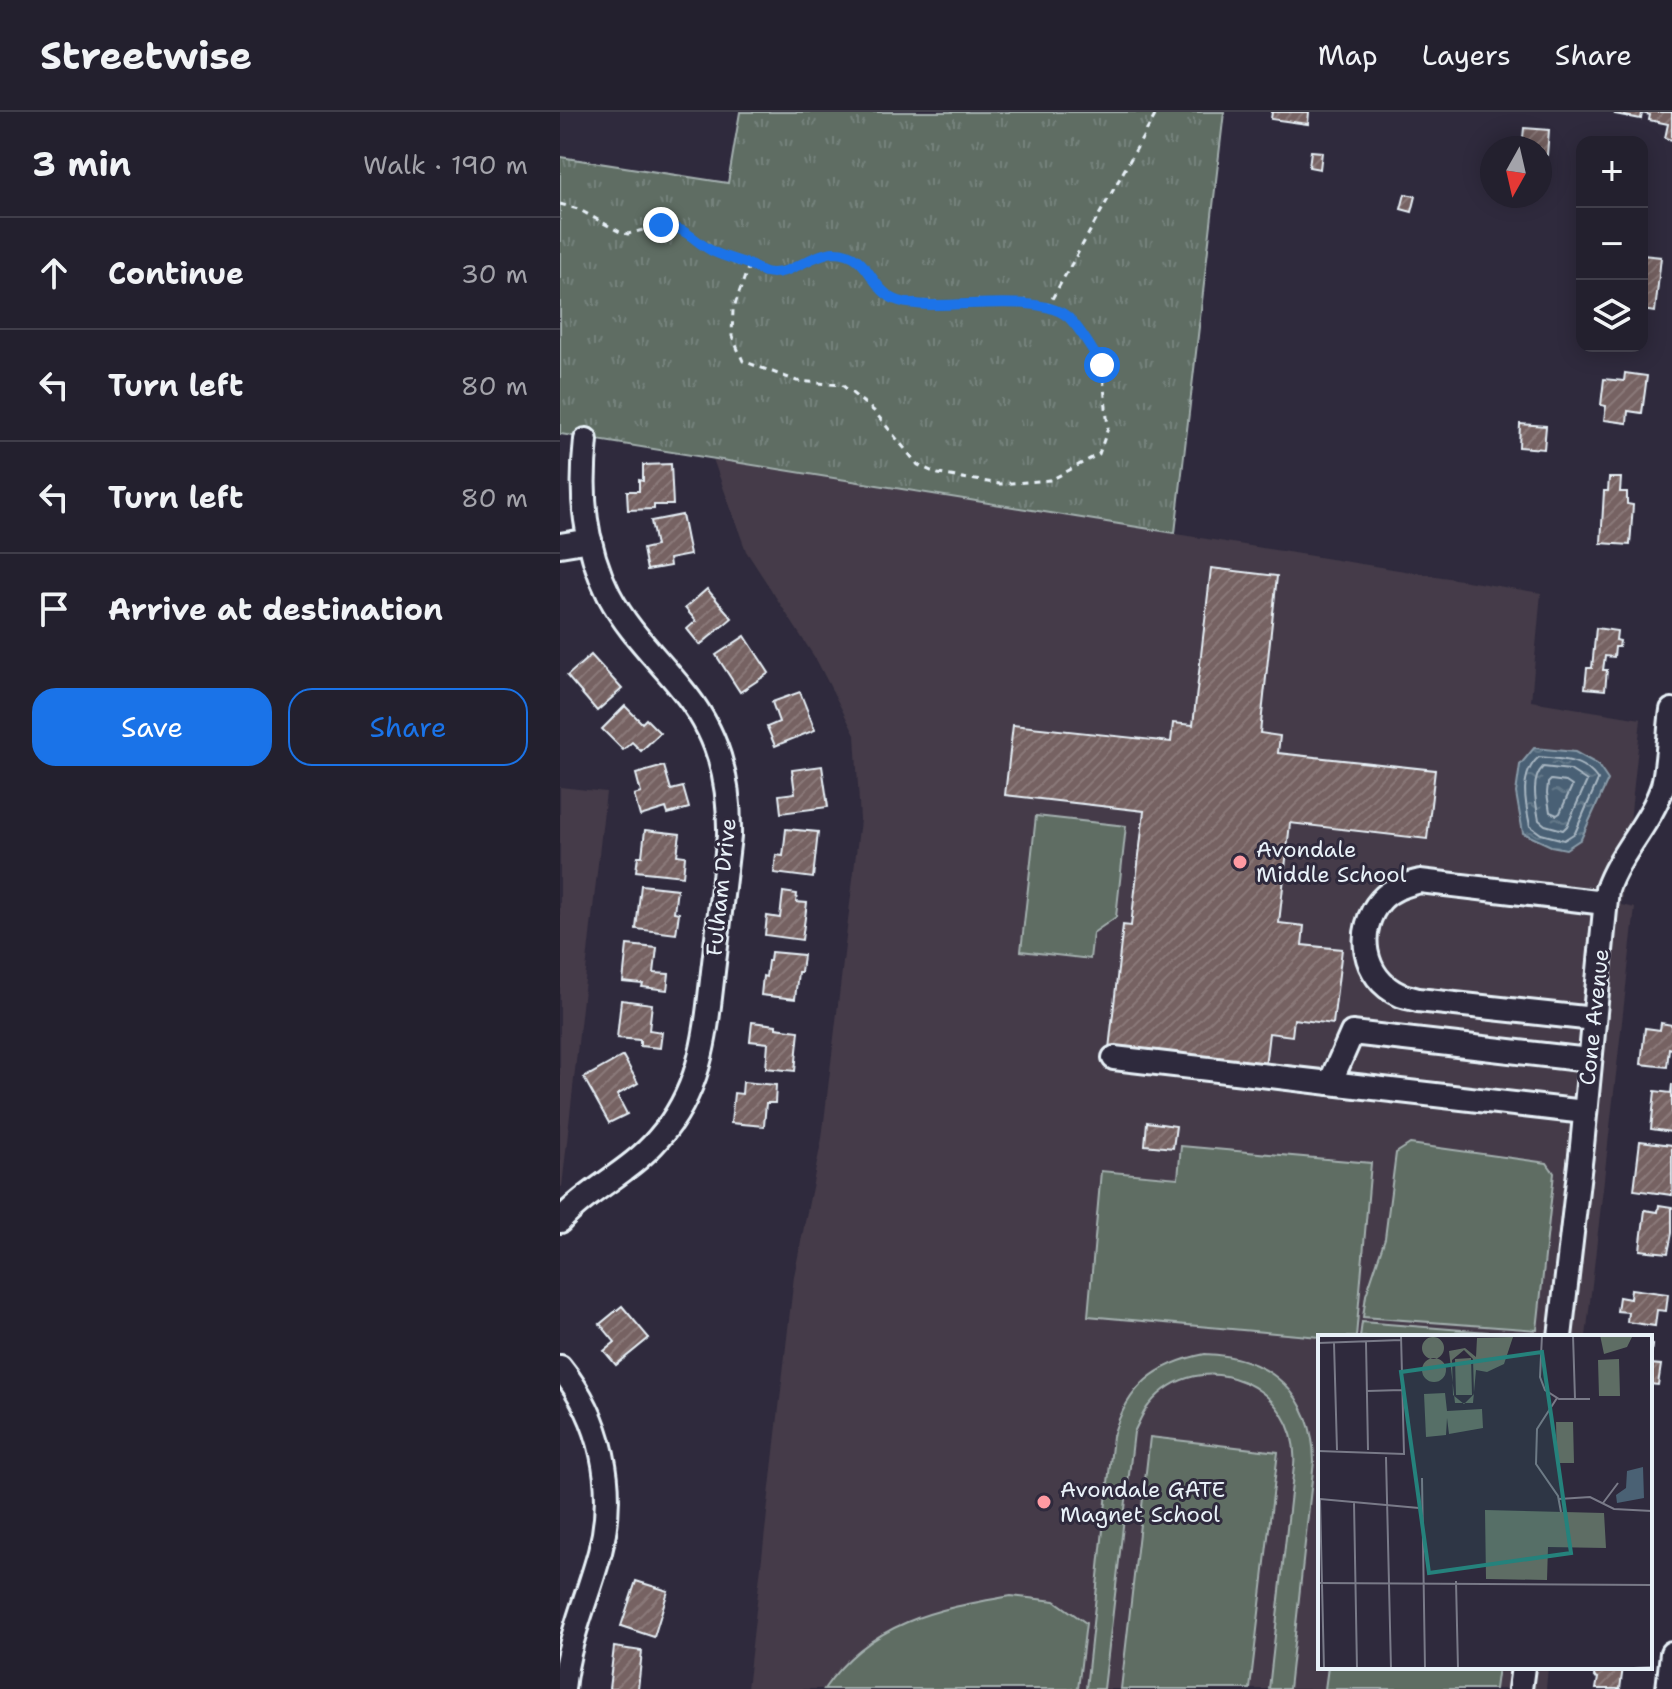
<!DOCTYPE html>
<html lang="en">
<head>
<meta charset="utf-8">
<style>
	body { margin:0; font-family:"Shantell Sans",sans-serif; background:#2f2d3a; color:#f1f3f6 }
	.controls { position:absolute; right:24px; top:24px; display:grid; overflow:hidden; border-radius:16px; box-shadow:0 4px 20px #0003 }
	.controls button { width:72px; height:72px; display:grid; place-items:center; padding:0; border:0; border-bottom:2px solid #403e4a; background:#23202e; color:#f1f3f6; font:40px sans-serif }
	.compass { position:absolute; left:920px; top:24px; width:72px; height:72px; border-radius:50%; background:#23202e; box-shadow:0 4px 20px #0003; rotate:188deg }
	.stop { position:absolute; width:24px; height:24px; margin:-18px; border:6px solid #1a73e8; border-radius:50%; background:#fff }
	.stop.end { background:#1a73e8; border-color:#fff; box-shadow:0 2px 8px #0008 }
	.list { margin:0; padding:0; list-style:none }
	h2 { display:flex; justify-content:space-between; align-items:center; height:104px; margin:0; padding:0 32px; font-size:34px }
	h2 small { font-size:26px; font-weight:400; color:#a3a3aa }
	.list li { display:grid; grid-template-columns:52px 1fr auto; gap:24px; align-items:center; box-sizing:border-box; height:112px; padding:0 32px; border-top:2px solid #403e4a }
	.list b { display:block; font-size:30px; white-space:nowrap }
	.list em { font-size:26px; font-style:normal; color:#a3a3aa }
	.actions { display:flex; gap:16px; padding:24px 32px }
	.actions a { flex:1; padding:18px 0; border:2px solid #1a73e8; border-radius:24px; text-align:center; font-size:28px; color:#1a73e8 }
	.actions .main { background:#1a73e8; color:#fff }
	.icon { flex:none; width:44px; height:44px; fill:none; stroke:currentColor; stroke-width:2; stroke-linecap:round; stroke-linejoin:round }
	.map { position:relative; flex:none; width:1112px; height:1577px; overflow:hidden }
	header { display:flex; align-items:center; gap:48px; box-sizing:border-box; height:112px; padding:0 40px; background:#23202e; border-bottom:2px solid #403e4a }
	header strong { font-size:38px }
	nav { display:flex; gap:44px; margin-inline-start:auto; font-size:28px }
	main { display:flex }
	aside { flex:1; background:#23202e }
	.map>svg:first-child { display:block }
</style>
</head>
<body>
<header>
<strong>Streetwise</strong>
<nav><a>Map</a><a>Layers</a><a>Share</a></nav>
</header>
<main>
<aside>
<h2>3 min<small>Walk · 190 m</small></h2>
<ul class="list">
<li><svg class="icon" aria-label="ahead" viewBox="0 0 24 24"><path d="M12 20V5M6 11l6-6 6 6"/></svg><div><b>Continue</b></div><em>30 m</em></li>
<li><svg class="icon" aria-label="left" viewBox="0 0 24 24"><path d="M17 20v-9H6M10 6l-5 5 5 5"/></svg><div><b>Turn left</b></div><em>80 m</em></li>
<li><svg class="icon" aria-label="left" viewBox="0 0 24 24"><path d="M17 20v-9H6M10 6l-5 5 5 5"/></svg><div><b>Turn left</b></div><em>80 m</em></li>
<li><svg class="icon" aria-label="arrive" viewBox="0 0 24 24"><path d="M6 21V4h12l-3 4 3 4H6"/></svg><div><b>Arrive at destination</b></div></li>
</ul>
<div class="actions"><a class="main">Save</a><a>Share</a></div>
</aside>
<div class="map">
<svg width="1112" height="1577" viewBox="0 0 1112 1577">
	<defs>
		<pattern id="park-tufts" width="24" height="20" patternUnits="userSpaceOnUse" patternTransform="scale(2)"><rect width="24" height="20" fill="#5e6d64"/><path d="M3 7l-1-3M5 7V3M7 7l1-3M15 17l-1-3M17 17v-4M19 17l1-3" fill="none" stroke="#75827b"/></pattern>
		<pattern id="water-ripples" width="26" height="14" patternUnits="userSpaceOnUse" patternTransform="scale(2)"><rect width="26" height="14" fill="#4a6174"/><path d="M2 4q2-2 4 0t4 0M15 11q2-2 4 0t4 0" fill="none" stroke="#647889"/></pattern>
		<pattern id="building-hatch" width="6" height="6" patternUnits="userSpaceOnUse" patternTransform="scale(2)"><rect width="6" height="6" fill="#766262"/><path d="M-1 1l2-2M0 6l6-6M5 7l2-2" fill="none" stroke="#8a7979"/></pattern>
	</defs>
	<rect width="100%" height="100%" fill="#2f2a3d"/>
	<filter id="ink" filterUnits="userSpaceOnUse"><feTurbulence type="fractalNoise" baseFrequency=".0125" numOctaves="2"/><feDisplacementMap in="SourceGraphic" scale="16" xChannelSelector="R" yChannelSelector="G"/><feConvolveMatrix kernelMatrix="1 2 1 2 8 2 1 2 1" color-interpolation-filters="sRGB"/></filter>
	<g filter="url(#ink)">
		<!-- built -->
		<g fill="#443b48">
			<path d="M153,347l828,134 -10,108 110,18 -20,186 14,3 -49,429h-266v330h228l-2,22h-799l47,-413 28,-138 38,-318 -5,-85 -38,-74 -71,-110z"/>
			<path d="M0,675l46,5 -44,395 -2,-1z"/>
		</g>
		<!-- park -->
		<path fill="url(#park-tufts)" stroke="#a3afae" stroke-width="2" d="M180,0h484l-49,421 -615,-99v-277l168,26z"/>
		<!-- garden -->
		<g fill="#5e6d64" stroke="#a3afae" stroke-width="2">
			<path d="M476,704l90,10 -10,91 -23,16 -3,26 -69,-8z"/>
			<path d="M850,1032l137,19 7,10 -17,157 -174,-13 3,-22 19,-57 11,-85z"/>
			<path d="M621,1034l190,17 -15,174h-36l-232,-21 13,-145 77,7z"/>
			<path d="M802,1210l175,14 -177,1z"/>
			<path d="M645,1242c65,2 108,41 109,107l-25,228h-20l25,-223c7,-80 -94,-125 -145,-61 -7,8 -10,18 -15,27l-30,257h-18l27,-253c15,-50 42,-72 92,-82z"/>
			<path d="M590,1325l128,15 -28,237h-129z"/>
			<path d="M451,1484l44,5 31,22 -8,66h-254c46,-67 112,-80 187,-93z"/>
			<path d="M768,1555h170l-3,22h-170z"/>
		</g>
		<!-- water -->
		<path fill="url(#water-ripples)" stroke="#899ba9" stroke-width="2" d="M974,636l41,4 22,12 11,16 -27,59 -15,10 -15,-3 -28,-13 -7,-40 4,-28z"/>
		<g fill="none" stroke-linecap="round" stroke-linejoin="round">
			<!-- shore -->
			<g stroke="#a9b7c3" stroke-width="2">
				<path d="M979,645c23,2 45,2 59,23l-23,53 -11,7 -23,-6 -11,-8c-5,-24 -11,-52 9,-69z"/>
				<path d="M983,655l27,3 17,11 -20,45 -4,4 -18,-5 -6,-5c-3,-17 -9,-40 4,-53z"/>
				<path d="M991,668l15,2 6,4 -12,27 -3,2 -7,-3 -3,-19 1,-10z"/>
			</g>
		</g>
		<!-- building -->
		<g fill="url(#building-hatch)" stroke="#e8f1f8" stroke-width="2">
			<path d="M712,0h37l-1,12 -37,-5z"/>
			<path d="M1056,0h56v28l-7,-2 3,-14 -19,-4 1,-5 -8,-2 -1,6 -26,-5z"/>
			<path d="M964,16l25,2 -2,25h-7v-7h-18z"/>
			<path d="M751,39l11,1 -2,17 -11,-2z"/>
			<path d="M845,82l11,2 -4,16 -11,-3z"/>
			<path d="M1082,143l19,2 -6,55 -13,-2z"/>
			<path d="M1065,261l22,3 -5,37 -14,-2 -1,12 -23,-3 2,-14 -5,-1 3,-26 20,2z"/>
			<path d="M960,312l26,2 -2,23 -25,-2z"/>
			<path d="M111,352l2,41h-19v4l-26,1 -1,-19h12v-11l4,1v-16z"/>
			<path d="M1049,366h12l-1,14h7v12l6,1 -3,40 -29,-2 3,-52h4z"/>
			<path d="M122,403l8,40 -21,4 1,7 -23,4 -4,-21 13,-3 -5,-25z"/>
			<path d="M651,456l66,8 -17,157 20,3 -2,17 157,17 -8,69 -137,-16 -11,100 25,3 -2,19 40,4 -9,75 -39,-5 -2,17 -23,-3 -4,34 -156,-18 14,-124 8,1 13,-115 -139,-16 8,-70 158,17 2,-19 20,2z"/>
			<path d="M147,477l25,29 -32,27 -13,-16 9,-8 -11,-13z"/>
			<path d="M1036,516l21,3 -1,9 4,1 -1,6h-4l-1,10 -9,-1 -2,14h4l-2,20 -20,-2 2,-20h5z"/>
			<path d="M185,524l24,37 -29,19 -24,-37z"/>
			<path d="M31,543l31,34 -25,22 -30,-35z"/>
			<path d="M240,580l15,38 -40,16 -8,-19 12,-5 -7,-20z"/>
			<path d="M65,594l17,17 4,-4 14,14 -19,18 -9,-9 -9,8 -21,-21z"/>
			<path d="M104,654l7,24 12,-3 6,21 -21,6 -2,-6 -26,8 -6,-21 7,-2 -5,-19z"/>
			<path d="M262,654l6,41 -47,6 -2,-18 16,-2 -3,-23z"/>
			<path d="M226,717l32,3 -5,46 -39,-5 2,-18 7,1z"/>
			<path d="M85,718l35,4 -3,21 8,1 -2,20 -47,-5 2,-15h4z"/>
			<path d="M81,773l36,4 -3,23 5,1 -3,21 -40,-5z"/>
			<path d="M223,780l14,2 -1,8 11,1 -5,37 -37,-5 2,-19 13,2z"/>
			<path d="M67,833l30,3 -3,25 15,1 -2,16 -25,-3 1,-3 -20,-2z"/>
			<path d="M211,840l32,3 -2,17h-3l-3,27 -34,-4 2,-19 3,1 2,-16h2z"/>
			<path d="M61,888l31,4 -3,26 13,2 -2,16 -20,-2v-6l-23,-2z"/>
			<path d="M192,910l24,3v3l23,3 -4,40 -29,-3 2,-25 -18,-2z"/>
			<path d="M1101,911l11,2v24l-3,-1 -2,19 -26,-3 4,-36 15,2z"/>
			<path d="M63,944l15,27 -21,12 10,19 -18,9 -25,-45z"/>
			<path d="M183,970l33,3 -1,18h-9l-2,23 -33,-3 3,-30 8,1z"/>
			<path d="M1112,972v48l-21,-3 4,-38 16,2z"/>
			<path d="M587,1010l29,4 -3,22 -28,-3z"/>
			<path d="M1080,1029l32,4v50l-38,-5z"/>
			<path d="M1099,1093l13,2v26l-4,20 -28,-3 5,-40 13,2z"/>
			<path d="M1071,1177l37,5 -2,17 -9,-1 -2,16 -28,-4 1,-10 -11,-1 2,-14 11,2z"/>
			<path d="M62,1194l27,32 -33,27 -12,-14 11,-9 -15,-18z"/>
			<path d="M1090,1233h2l-2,19 11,1 -3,20 -8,-1z"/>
			<path d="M76,1469l32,10 -14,46 -33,-11z"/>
			<path d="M54,1535l28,4 -4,38h-29z"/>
			<path d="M1035,1555h28l-3,22h-24l2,-11 -4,-1z"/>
		</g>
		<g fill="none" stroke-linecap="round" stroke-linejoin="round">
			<defs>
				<g id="minor">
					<path d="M0,433l30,-5"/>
					<path d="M1034,907l-176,-19c-6,-2 -13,-3 -18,-5 -38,-17 -45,-66 -19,-95 11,-12 25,-15 39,-19l185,22"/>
					<path d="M554,946l216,25"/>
					<path d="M1025,1000l-255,-29 22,-50 237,27"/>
					<path d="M0,1109c29,-32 70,-49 98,-82 46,-52 48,-110 56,-176 5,-42 10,-85 15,-127 1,-58 -11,-104 -48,-148 -25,-31 -53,-57 -72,-93 -25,-50 -29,-101 -23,-155"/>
					<path d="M1000,1225l22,-191 25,-257c13,-37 44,-66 56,-104 5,-20 6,-54 9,-75"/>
					<path d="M0,1255c42,52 57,120 40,185 -13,48 -32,87 -37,137"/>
					<path d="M960,1577l3,-22"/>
					<path d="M1108,1577l4,-36"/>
				</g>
			</defs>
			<!-- minor casing -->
			<use href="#minor" stroke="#e8f1f8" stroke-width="28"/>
			<!-- path -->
			<g stroke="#e8f1f8" stroke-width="3" stroke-dasharray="6 6" stroke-linecap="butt">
				<path d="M0,92l18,5 42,23 8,2 33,-9 15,2 19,11 17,13 55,21 21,-3 27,-12 20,-5 21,5 29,37 13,7 19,3 59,-1 72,3 109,-194"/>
				<path d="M189,153l-16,45 -1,26 11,25 54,20 45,4 32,26 44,54 20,9 62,10 51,-4 48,-26 9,-26 -6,-63 -32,-47 -22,-12"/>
			</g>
			<!-- minor -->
			<use href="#minor" stroke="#2f2a3d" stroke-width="22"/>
		</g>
	</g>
	<g fill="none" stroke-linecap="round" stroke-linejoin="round" filter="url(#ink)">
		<!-- route -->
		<path stroke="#1a73e8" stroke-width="10" d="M101,113c30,4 30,15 53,27 11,5 23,8 34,12 6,3 12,6 17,8 24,6 46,-19 70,-20 35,0 35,40 64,49 41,13 144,-13 172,19 12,13 21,30 31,45"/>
	</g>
	<!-- markers -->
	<g fill="#ff9aa2" stroke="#2f2a3d" stroke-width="3">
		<circle cx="680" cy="750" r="8"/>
		<circle cx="484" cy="1390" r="8"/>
	</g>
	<g text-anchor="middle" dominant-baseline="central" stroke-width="6" stroke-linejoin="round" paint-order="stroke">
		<!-- poi labels -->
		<g font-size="22" fill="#e8f1f8" stroke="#2f2a3d" text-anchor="start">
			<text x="696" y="737">Avondale<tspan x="696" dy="25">Middle School</tspan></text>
			<text x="500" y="1377">Avondale GATE<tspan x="500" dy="25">Magnet School</tspan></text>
		</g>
		<!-- street labels -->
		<g font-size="22" fill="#e8f1f8" stroke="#2f2a3d">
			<text transform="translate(161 775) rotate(-84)">Fulham Drive</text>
			<text transform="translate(1034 905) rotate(-84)">Cone Avenue</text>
		</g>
	</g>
	<!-- overview -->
	<g transform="translate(758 1223)">
		<rect width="334" height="334" fill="#2f2a3d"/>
		<path d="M167,175l119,3 2,35 -58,-1 -1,33 -61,-1z" fill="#5e6d64"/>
		<path d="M282,0h33l-6,12 -23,7zM104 13a11 11 0 1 1 22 0a11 11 0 1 1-22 0ZM195,2l-9,27 -17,8 -11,-2 -3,33h-18l-6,-52 16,-3 11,9 1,-19zM146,15l9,9 1,35 -10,10 -11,-9 -1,-35zM153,23l1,37h-16l-1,-36zM104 35a12 12 0 1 1 24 0a12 12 0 1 1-24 0ZM301,24l1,37h-21l-1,-36zM127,58l2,18 35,-2 1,19 -34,6 -2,-16 -1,17 -20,2 -2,-43zM238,87h17l1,41h-17z" fill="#5e6d64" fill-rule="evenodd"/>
		<path d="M325,132l1,31 -27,5 -1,-8 10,-7 1,-17z" fill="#4a6174"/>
		<path fill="none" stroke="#797a88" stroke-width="2" d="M224,0l-2,42 5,13 14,9h31M255,0l2,64M48,7l2,108M0,8l83,-3M16,8l3,107M49,56l35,-1M239,63l-20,31 -1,35 22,32 3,16M0,116l86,3 -3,-119M68,122l5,212M104,143l3,191M2,164l4,170M2,164l99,9M241,164l31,-2 24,12 38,2M36,167l3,167M285,168l15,-20M138,246l2,88M0,248l334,2M297,334l37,-2"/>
		<path fill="#25827c" fill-opacity="0.15" stroke="#25827c" stroke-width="4" d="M224,17l29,201 -142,20 -28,-201z"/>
		<rect width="334" height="334" fill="none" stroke="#e8f1f8" stroke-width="4"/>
	</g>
</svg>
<div class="controls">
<button>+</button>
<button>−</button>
<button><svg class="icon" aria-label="layers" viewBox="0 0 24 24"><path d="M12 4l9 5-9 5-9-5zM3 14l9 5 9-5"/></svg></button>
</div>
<svg class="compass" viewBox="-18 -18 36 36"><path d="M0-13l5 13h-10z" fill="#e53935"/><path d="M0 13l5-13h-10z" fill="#a3a3aa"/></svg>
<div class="stop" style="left:542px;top:253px"></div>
<div class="stop end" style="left:101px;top:113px"></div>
</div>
</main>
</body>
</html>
